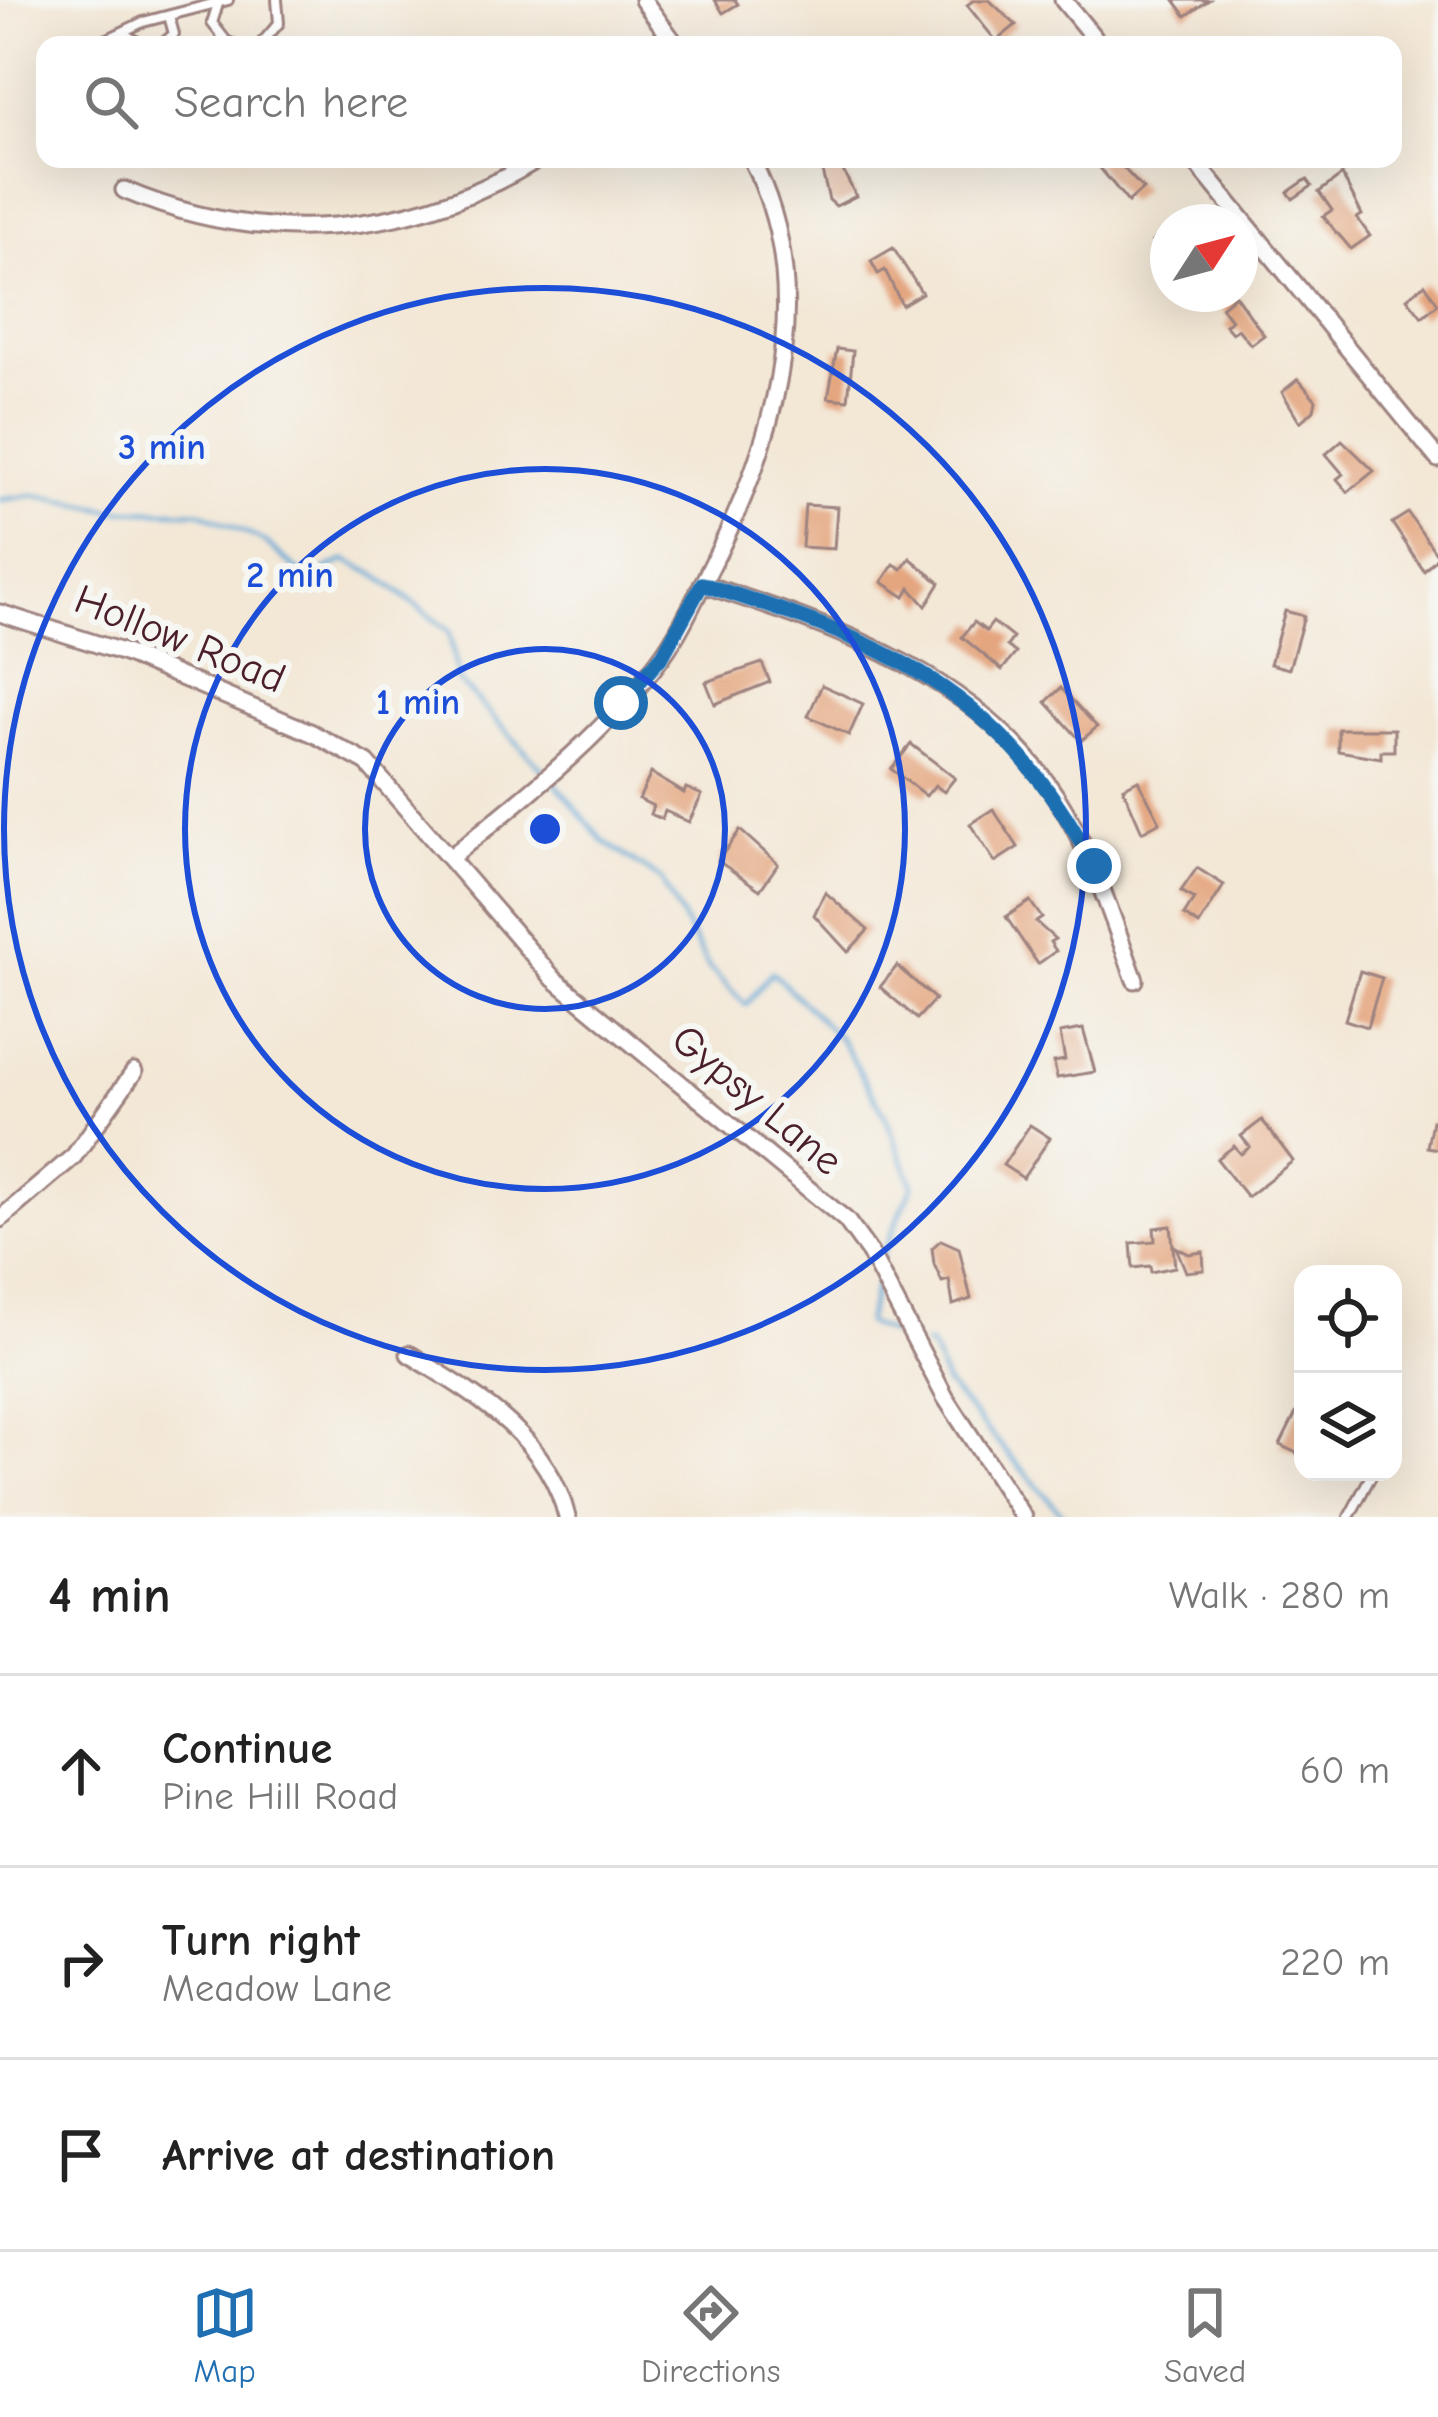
<!DOCTYPE html>
<html lang="en">
<head>
<meta charset="utf-8">
<style>
	body { margin:0; font-family:"Comic Neue",sans-serif; background:#f6f6f6; color:#222 }
	.controls { position:absolute; right:36px; bottom:36px; display:grid; overflow:hidden; border-radius:24px; box-shadow:0 12px 48px #0002 }
	.controls button { width:108px; height:108px; display:grid; place-items:center; padding:0; border:0; border-bottom:3px solid #e0e0e0; background:#fff; color:#222; font:60px sans-serif }
	.compass { position:absolute; left:1150px; top:204px; width:108px; height:108px; border-radius:50%; background:#fff; box-shadow:0 12px 48px #0002; rotate:54deg }
	.stop { position:absolute; width:36px; height:36px; margin:-27px; border:9px solid #1f6fb2; border-radius:50%; background:#fff }
	.stop.end { background:#1f6fb2; border-color:#fff; box-shadow:0 3px 12px #0008 }
	.list { margin:0; padding:0; list-style:none }
	h2 { display:flex; justify-content:space-between; align-items:center; height:156px; margin:0; padding:0 48px; font-size:51px }
	h2 small { font-size:39px; font-weight:400; color:#767676 }
	.list li { display:grid; grid-template-columns:78px 1fr auto; gap:36px; align-items:center; box-sizing:border-box; height:192px; padding:0 48px; border-top:3px solid #e0e0e0 }
	.list b { display:block; font-size:45px; white-space:nowrap }
	.list p { margin:0; font-size:39px; white-space:nowrap; color:#767676 }
	.list em { font-size:39px; font-style:normal; color:#767676 }
	.icon { flex:none; width:66px; height:66px; fill:none; stroke:currentColor; stroke-width:2; stroke-linecap:round; stroke-linejoin:round }
	.map { position:relative; flex:none; width:1438px; height:1517px; overflow:hidden }
	.search { position:absolute; background:#fff; box-shadow:0 12px 48px #0002; left:36px; right:36px; top:36px; height:132px; display:flex; align-items:center; gap:30px; box-sizing:border-box; padding:0 42px; border-radius:24px; color:#767676; font-size:45px }
	.sheet { height:732px; background:#fff }
	nav { display:flex; justify-content:space-around; align-items:center; box-sizing:border-box; height:168px; border-top:3px solid #e0e0e0; background:#fff; font-size:33px; color:#767676 }
	nav a { display:grid; justify-items:center; gap:6px }
	nav .on { color:#1f6fb2 }
	.map>svg:first-child { display:block }
</style>
</head>
<body>
<div class="map">
<svg width="1438" height="1517" viewBox="0 0 1438 1517">
	<rect width="100%" height="100%" fill="#f6f6f2"/>
	<filter id="ink" filterUnits="userSpaceOnUse"><feTurbulence type="fractalNoise" baseFrequency=".00833" numOctaves="2"/><feDisplacementMap in="SourceGraphic" scale="24" xChannelSelector="R" yChannelSelector="G"/><feConvolveMatrix kernelMatrix="1 2 1 2 8 2 1 2 1" color-interpolation-filters="sRGB"/></filter>
	<filter id="wash" filterUnits="userSpaceOnUse"><feTurbulence type="fractalNoise" baseFrequency=".004" numOctaves="4" result="noise"/><feDisplacementMap in="SourceGraphic" scale="48" xChannelSelector="R" yChannelSelector="G"/><feGaussianBlur stdDeviation="2.7" result="paint"/><feColorMatrix in="noise" values="0 0 0 0 0 0 0 0 0 0 0 0 0 0 0 0 0 1.4 0 .05"/><feComposite in="paint" operator="in"/></filter>
	<g filter="url(#wash)">
		<rect width="100%" height="100%" fill="#f3e7d5"/>
		<g fill="none" stroke-linecap="round" stroke-linejoin="round">
			<!-- stream -->
			<g stroke="#5da6d4" stroke-width="4.5">
				<path d="M0,500l34,-5 77,15 90,2 64,30 42,36 39,-18 32,16 71,55 9,49 86,91"/>
				<path d="M552,779l51,62 58,39 48,88 37,37 26,-33 69,68 43,73 29,72 -34,77"/>
				<path d="M877,1280l-11,43 47,20"/>
				<path d="M925,1345l6,1 15,38 119,133"/>
			</g>
		</g>
		<g id="blocks">
			<!-- building -->
			<g fill="#e4a67f">
				<path d="M715,0h20l3,4 -15,9z"/>
				<path d="M974,0h15l27,25 -20,16 -29,-36z"/>
				<path d="M1174,0h35l-23,16z"/>
				<path d="M819,159h18l19,37 -20,10 -7,-6z"/>
				<path d="M1100,159h15l28,30 -15,13 -32,-39z"/>
				<path d="M1342,175l20,40 -5,3 13,18 -19,13 -28,-33 9,-6 -13,-18z"/>
				<path d="M1307,179l5,7 -19,13 -5,-7z"/>
				<path d="M1168,228v32l-16,-18z"/>
				<path d="M893,248l29,45 -20,12 -17,-35 -7,4 -7,-13z"/>
				<path d="M1425,284l13,20 -16,13 -15,-19z"/>
				<path d="M1235,295l29,40 -13,10 -13,-16 -6,4 -7,-8 6,-5 -10,-13z"/>
				<path d="M837,349l16,2 -5,49 -20,-2z"/>
				<path d="M1298,379l18,21 -2,10 -14,12 -18,-30z"/>
				<path d="M1342,440l32,31 -26,21 -11,-13 6,-5 -17,-20z"/>
				<path d="M805,505l32,2 -3,42 -32,-2z"/>
				<path d="M1408,513l30,43 -14,15 -32,-48z"/>
				<path d="M910,558l30,25 -14,23 -16,-18 -5,9 -23,-15 12,-18 8,5z"/>
				<path d="M1285,611l19,5 -15,53 -19,-5z"/>
				<path d="M974,622l12,9 7,-9 20,16 -6,8 9,7 -14,17 -40,-33z"/>
				<path d="M762,663l8,19 -55,22 -9,-22z"/>
				<path d="M822,685l41,19 -14,31 -41,-19z"/>
				<path d="M1061,688l36,39 -16,14 -35,-39z"/>
				<path d="M1338,729h56v22h-13v7l-43,-7z"/>
				<path d="M911,744l44,34 -11,14 -9,-7 -9,11 -35,-27z"/>
				<path d="M651,773l33,20 2,-5 16,7 -13,27 -24,-11 -3,8 -12,-5 3,-8 -14,-7z"/>
				<path d="M1138,780l22,42 -18,10 -19,-44z"/>
				<path d="M993,809l25,38 -23,15 -25,-38z"/>
				<path d="M740,830l38,34 -18,26 -42,-29z"/>
				<path d="M1197,868l27,17 -25,40 -15,-10 10,-16 -13,-8z"/>
				<path d="M825,892l43,38 -20,22 -34,-37z"/>
				<path d="M1030,901l12,17 -6,4 19,17 -5,3 6,9 -18,13 -32,-47z"/>
				<path d="M897,966l38,33 -18,20 -37,-32z"/>
				<path d="M1360,971l22,7 -15,49 -22,-7z"/>
				<path d="M1083,1029l12,43 -38,6 -3,-16 11,-2 -5,-27z"/>
				<path d="M1262,1120l31,41 -46,36 -30,-38 17,-13 7,8 9,-7 -9,-11z"/>
				<path d="M1432,1121l6,1v27l-11,-2z"/>
				<path d="M1030,1125l20,13 -27,40 -20,-13z"/>
				<path d="M1171,1226l4,41 -24,5 -1,-6 -17,2 -2,-25 24,-2 -1,-13z"/>
				<path d="M941,1240l18,8 12,51 -18,6 -4,-25 -7,2 -8,-18 -2,-16z"/>
				<path d="M1176,1247l13,7 14,-2 1,18 -18,2z"/>
				<path d="M1297,1411l6,3v42l-23,-11z"/>
			</g>
		</g>
	</g>
	<g filter="url(#ink)">
		<use href="#blocks" fill-opacity="0" stroke="#9e8380" stroke-width="3"/>
		<g fill="none" stroke-linecap="round" stroke-linejoin="round">
			<defs>
				<g id="service">
					<path d="M218,4l-6,19 15,19 9,3"/>
					<path d="M125,34l17,11"/>
					<path d="M95,45l48,-23 85,-22"/>
					<path d="M161,45l13,-11 -5,-18"/>
					<path d="M260,45l19,-22 -2,-23"/>
					<path d="M1349,1517l24,-45"/>
				</g>
				<g id="minor">
					<path d="M643,0l33,45"/>
					<path d="M1063,0l37,45"/>
					<path d="M1193,159l245,300"/>
					<path d="M124,190c138,59 287,47 414,-31"/>
					<path d="M702,584c137,44 286,94 363,227 31,53 49,112 70,169"/>
					<path d="M0,613l125,40 187,80 55,30 187,216 292,241 24,33 75,144 78,120"/>
					<path d="M452,856c75,-61 154,-122 211,-201 19,-26 33,-59 48,-88 64,-125 109,-276 40,-408"/>
					<path d="M0,1219l74,-63 60,-84"/>
					<path d="M409,1354c66,41 138,81 158,163"/>
				</g>
			</defs>
			<!-- service casing -->
			<use href="#service" stroke="#9e8380" stroke-width="14"/>
			<!-- minor casing -->
			<use href="#minor" stroke="#9e8380" stroke-width="21"/>
			<!-- service -->
			<use href="#service" stroke="#fff" stroke-width="8"/>
			<!-- minor -->
			<use href="#minor" stroke="#fff" stroke-width="15"/>
		</g>
	</g>
	<g fill="none" stroke-linecap="round" stroke-linejoin="round" filter="url(#ink)">
		<!-- route -->
		<path stroke="#1f6fb2" stroke-width="15" d="M621,703l42,-48 39,-71c181,57 300,105 392,282"/>
	</g>
	<!-- distance rings -->
	<g fill="none" stroke="#1d4ed8" stroke-width="6">
		<circle cx="545" cy="829" r="180"/>
		<circle cx="545" cy="829" r="360"/>
		<circle cx="545" cy="829" r="541"/>
	</g>
	<g text-anchor="middle" dominant-baseline="central" stroke-width="12" stroke-linejoin="round" paint-order="stroke">
		<!-- street labels -->
		<g font-size="42" fill="#4a1f2b" stroke="#f6f6f2">
			<text transform="translate(180 639) rotate(22)">Hollow Road</text>
			<text transform="translate(757 1100) rotate(40)">Gypsy Lane</text>
		</g>
	</g>
	<circle cx="545" cy="829" r="18" fill="#1d4ed8" stroke="#f6f6f2" stroke-width="6"/>
	<g font-size="36" text-anchor="middle" font-weight="bold" fill="#1d4ed8" stroke="#f6f6f2" stroke-width="12" stroke-linejoin="round" paint-order="stroke">
		<text x="162" y="459">3 min</text>
		<text x="290" y="587">2 min</text>
		<text x="418" y="714">1 min</text>
	</g>
</svg>
<div class="controls">
<button><svg class="icon" aria-label="locate" viewBox="0 0 24 24"><circle cx="12" cy="12" r="6"/><path d="M12 2v4M12 18v4M2 12h4M18 12h4"/></svg></button>
<button><svg class="icon" aria-label="layers" viewBox="0 0 24 24"><path d="M12 4l9 5-9 5-9-5zM3 14l9 5 9-5"/></svg></button>
</div>
<svg class="compass" viewBox="-18 -18 36 36"><path d="M0-13l5 13h-10z" fill="#e53935"/><path d="M0 13l5-13h-10z" fill="#767676"/></svg>
<div class="stop" style="left:621px;top:703px"></div>
<div class="stop end" style="left:1094px;top:866px"></div>
<div class="search"><svg class="icon" aria-label="search" viewBox="0 0 24 24"><circle cx="10" cy="10" r="6"/><path d="M15 15l6 6"/></svg>Search here</div>
</div>
<section class="sheet">
<h2>4 min<small>Walk · 280 m</small></h2>
<ul class="list">
<li><svg class="icon" aria-label="ahead" viewBox="0 0 24 24"><path d="M12 20V5M6 11l6-6 6 6"/></svg><div><b>Continue</b><p>Pine Hill Road</p></div><em>60 m</em></li>
<li><svg class="icon" aria-label="right" viewBox="0 0 24 24"><path d="M7 20v-9h11M14 6l5 5-5 5"/></svg><div><b>Turn right</b><p>Meadow Lane</p></div><em>220 m</em></li>
<li><svg class="icon" aria-label="arrive" viewBox="0 0 24 24"><path d="M6 21V4h12l-3 4 3 4H6"/></svg><div><b>Arrive at destination</b></div></li>
</ul>
</section>
<nav>
<a class="on"><svg class="icon" aria-label="map" viewBox="0 0 24 24"><path d="M3 6l6-2 6 2 6-2v14l-6 2-6-2-6 2zM9 4v14M15 6v14"/></svg>Map</a>
<a><svg class="icon" aria-label="directions" viewBox="0 0 24 24"><path d="M12 3l9 9-9 9-9-9zM9 14v-3h6M13 9l2 2-2 2"/></svg>Directions</a>
<a><svg class="icon" aria-label="saved" viewBox="0 0 24 24"><path d="M7 4h10v16l-5-4-5 4z"/></svg>Saved</a>
</nav>
</body>
</html>
